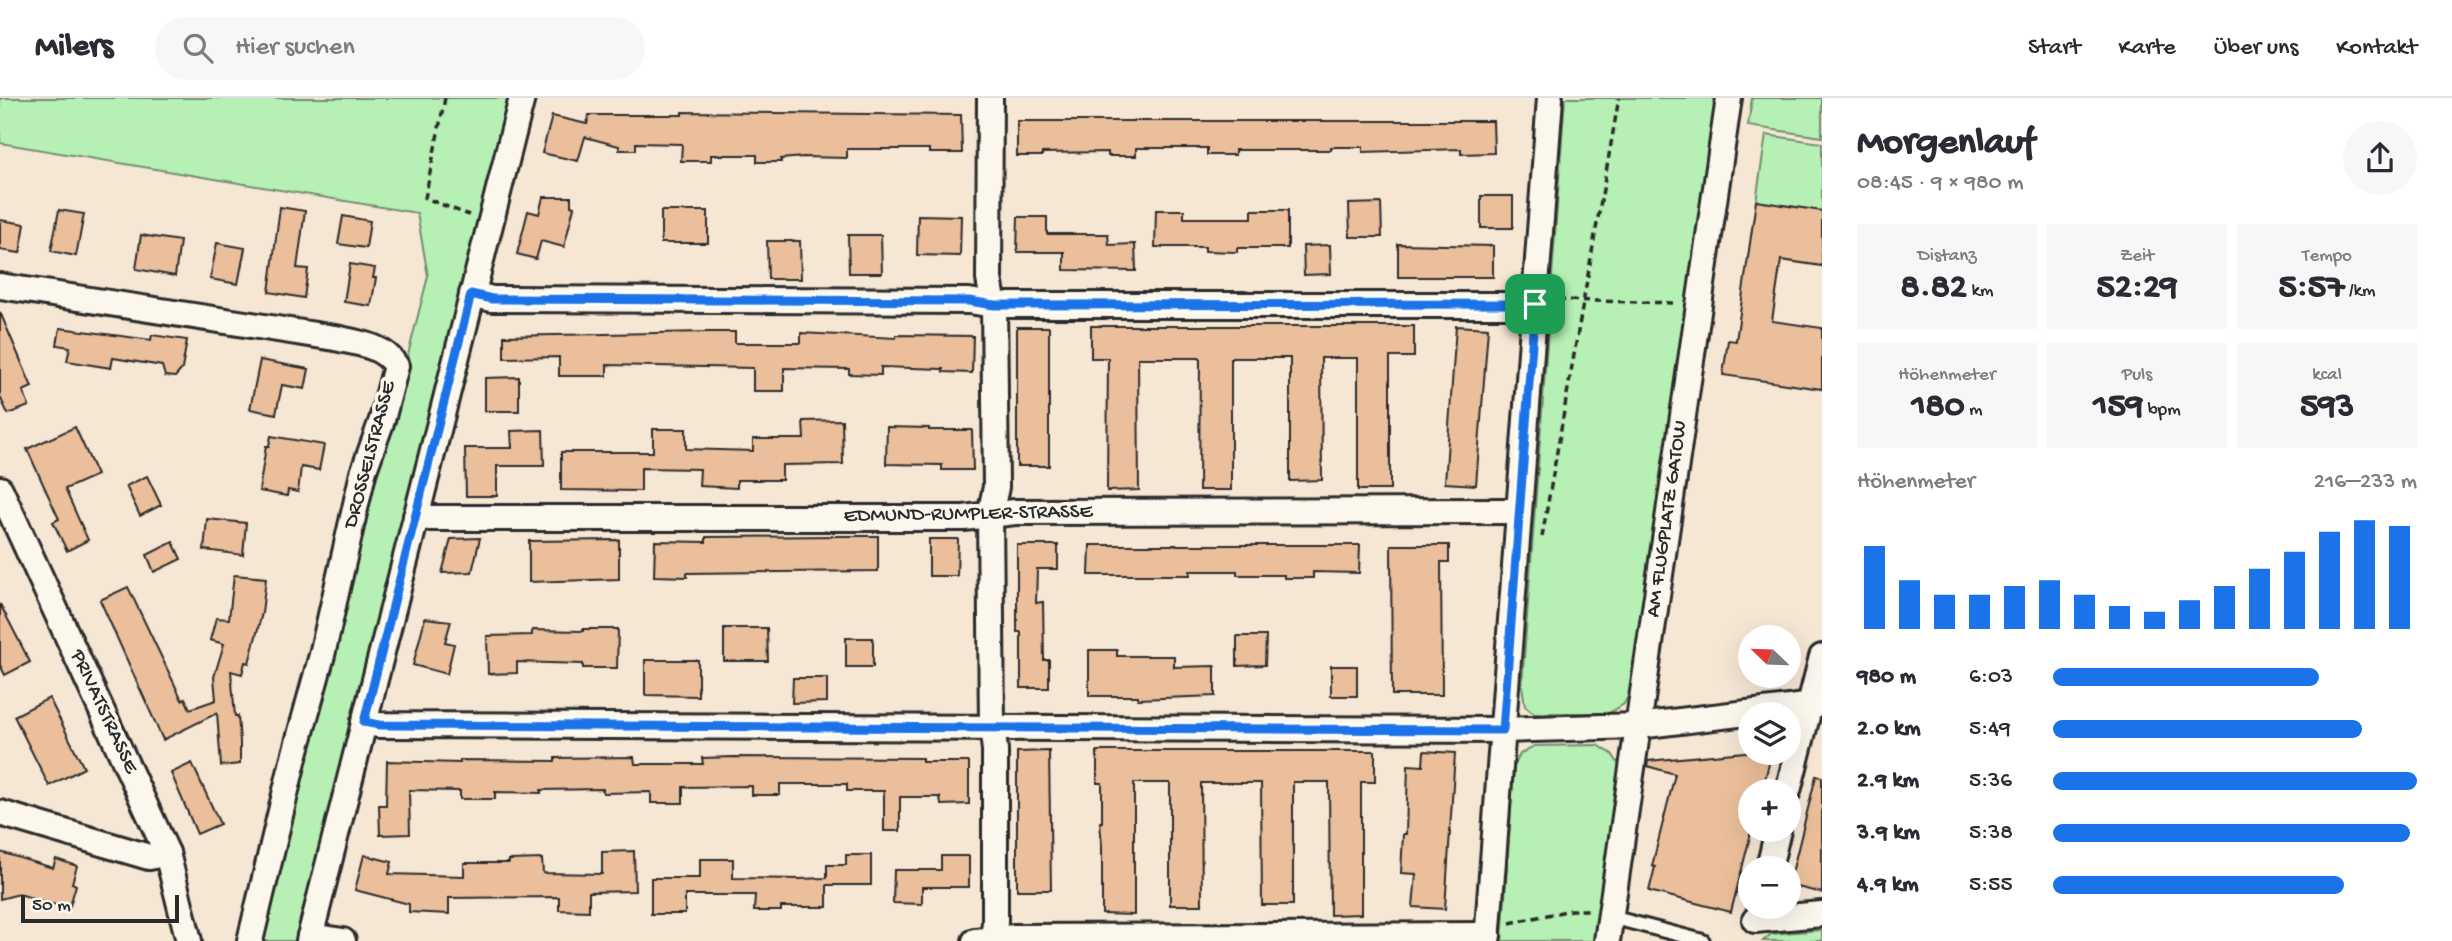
<!DOCTYPE html>
<html lang="de">
<head>
<meta charset="utf-8">
<style>
  :root { --surface:#fff; --page:#f7f7f7; --text:#2b2b33; --muted:#7c7c81; --line:#e1e1e2; --accent:#1a73e8 }
  body { margin:0; font-family:"Gochi Hand",sans-serif; background:var(--page); color:var(--text); height:100vh; display:flex; flex-direction:column; font-size:26px; white-space:nowrap }
  * { box-sizing:border-box; margin:0 }
  p { font-size:23px; color:var(--muted) }
  .icon { flex:none; width:38px; height:38px; fill:none; stroke:currentColor; stroke-width:2; stroke-linecap:round; stroke-linejoin:round }
  .map { position:relative; flex:1; overflow:hidden }
  .drawer { display:flex; flex-direction:column; background:var(--surface); width:630px }
  .drawer>* { flex:none }
  .needle { width:46px; rotate:293deg }
  .controls { position:absolute; left:1738px; top:527px; display:grid; gap:14px }
  .controls a { display:grid; place-items:center; width:63px; height:63px; border-radius:50%; background:var(--surface); box-shadow:0 7px 28px #0002; font-size:35px }
  .scale { position:absolute; left:21px; bottom:18px; width:158px; box-sizing:border-box; padding-left:7px; border:4px solid #2b2b2b; border-top:0; font-size:19px; line-height:24px; white-space:nowrap; color:#2b2b2b; -webkit-text-stroke:5px #fbf7ec; paint-order:stroke }
  .pin { position:absolute; display:grid; place-items:center; width:60px; height:60px; color:#fff; margin:-30px; border-radius:14px; box-shadow:0 4px 10px #0006 }
  .round { display:grid; place-items:center; flex:none; width:74px; height:74px; border-radius:37px; background:var(--page) }
  .head { display:flex; align-items:center; justify-content:space-between; height:119px; padding:0 35px }
  h1 { font-size:38px; font-weight:800; line-height:52px }
  .figures { display:grid; grid-template-columns:repeat(3,1fr); gap:10px; height:119px; padding:7px 35px }
  .figures div { display:grid; align-content:center; border-radius:0px; background:var(--page); text-align:center }
  .figures b { font-size:35px; font-weight:800 }
  .figures small { font-size:19px; font-weight:400 }
  .figures p { font-size:19px }
  .chart { height:196px; padding:14px 35px }
  .chart p { display:flex; justify-content:space-between }
  .chart svg { width:100%; height:126px; margin-top:7px; stroke:var(--accent); stroke-width:6 }
  ul { padding:0 35px; list-style:none; font-size:23px }
  li { display:grid; grid-template-columns:112px 84px 1fr; align-items:center; height:52px }
  li i { height:18px; border-radius:9px; background:var(--accent) }
  header { display:flex; align-items:center; gap:42px; box-sizing:border-box; height:98px; padding:0 35px; background:var(--surface); border-bottom:2px solid var(--line) }
  header strong { font-size:33px }
  nav { display:flex; gap:38px; margin-inline-start:auto; font-size:24px }
  .search { width:490px; height:63px; background:var(--page); display:flex; align-items:center; gap:18px; box-sizing:border-box; padding:0 24px; border-radius:38px; color:var(--muted); font-size:26px }
  main { display:flex; flex:1; min-height:0 }
  .map>svg:first-child { display:block }
  .green { fill:#b6f0b4; stroke:#708e70; stroke-width:2 }
  .building { fill:#ebbf9b; stroke:#2b2b2b; stroke-width:2 }
  .lines { fill:none; stroke-linecap:round; stroke-linejoin:round }
  .service-casing { stroke:#2b2b2b; stroke-width:18 }
  .minor-casing { stroke:#2b2b2b; stroke-width:30 }
  .path { stroke:#2b2b2b; stroke-width:3.5; stroke-dasharray:7 5; stroke-linecap:butt }
  .service { stroke:#fbf7ec; stroke-width:12 }
  .minor { stroke:#fbf7ec; stroke-width:24 }
  .route-casing { stroke:#fff; stroke-width:14 }
  .route { stroke:#1a73e8; stroke-width:9 }
  .labels { text-anchor:middle; dominant-baseline:central; stroke-width:7; stroke-linejoin:round; paint-order:stroke }
  .street-label { font-size:21px; fill:#2b2b2b; stroke:#fbf7ec }
</style>
</head>
<body>
<header>
<strong>Milers</strong>
<div class="search"><svg class="icon" aria-label="search" viewBox="0 0 24 24"><circle cx="10" cy="10" r="6"/><path d="M15 15l6 6"/></svg>Hier suchen</div>
<nav><a>Start</a><a>Karte</a><a>Über uns</a><a>Kontakt</a></nav>
</header>
<main>
<div class="map">
<svg width="1822" height="843" viewBox="0 0 1822 843">
  <rect width="100%" height="100%" fill="#f6e6d4"/>
  <filter id="ink" filterUnits="userSpaceOnUse"><feTurbulence type="fractalNoise" baseFrequency=".0143" numOctaves="2"/><feDisplacementMap in="SourceGraphic" scale="14" xChannelSelector="R" yChannelSelector="G"/><feConvolveMatrix kernelMatrix="1 2 1 2 8 2 1 2 1" color-interpolation-filters="sRGB"/></filter>
  <g filter="url(#ink)">
    <g class="green">
      <polygon points="0,0 511,0 299,843 259,843 428,178 417,115 0,45"/>
      <polygon points="1565,0 1720,0 1634,599 1627,600 1624,606 1609,615 1534,615 1525,608 1522,587"/>
      <polygon points="1752,0 1822,0 1822,39 1748,28"/>
      <polygon points="1766,37 1822,45 1822,113 1756,103"/>
      <polygon points="1598,647 1612,656 1620,668 1598,843 1502,843 1514,669 1520,656 1534,648"/>
      <polygon points="1822,832 1822,843 1763,843 1771,836"/>
    </g>
    <g class="building">
      <polygon points="682,14 961,17 962,55 929,55 929,51 847,51 847,60 803,59 781,61 781,64 757,64 757,57 711,57 711,63 681,63 682,46 636,45 636,52 619,52 619,48 585,39 578,63 542,55 552,18 587,26 589,17 682,17"/>
      <polygon points="1017,23 1493,23 1494,55 1461,56 1461,51 1363,54 1363,49 1331,49 1331,52 1235,52 1235,57 1207,57 1207,50 1136,50 1136,58 1108,58 1108,54 1042,55 1042,58 1017,58"/>
      <rect x="1481" y="98" width="32" height="32"/>
      <polygon points="543,99 571,99 571,108 574,109 564,149 541,143 536,161 517,156 528,113 539,116"/>
      <polygon points="1756,103 1822,113 1822,168 1781,162 1772,223 1822,230 1822,291 1723,277 1728,242 1736,243"/>
      <polygon points="1381,105 1382,139 1350,139 1349,106"/>
      <polygon points="280,109 305,113 297,170 308,171 304,200 269,194"/>
      <polygon points="59,112 84,116 76,158 51,153"/>
      <polygon points="1156,112 1184,112 1184,120 1252,120 1252,112 1288,112 1288,150 1237,150 1237,154 1205,153 1205,149 1155,149"/>
      <rect x="661" y="113" width="47" height="32"/>
      <polygon points="918,117 961,118 960,158 917,157"/>
      <polygon points="343,118 370,123 366,150 338,146"/>
      <polygon points="1018,119 1047,119 1047,136 1108,136 1109,147 1135,146 1136,173 1064,172 1064,154 1017,154"/>
      <polygon points="0,122 25,126 20,155 0,152"/>
      <polygon points="141,137 180,143 175,178 136,171"/>
      <polygon points="848,137 881,137 882,175 849,175"/>
      <polygon points="767,143 800,143 801,181 768,181"/>
      <polygon points="217,145 245,150 238,186 210,181"/>
      <polygon points="1398,146 1493,148 1493,179 1398,179"/>
      <polygon points="1330,147 1331,176 1304,177 1303,148"/>
      <polygon points="350,166 375,170 373,180 376,180 371,208 344,204"/>
      <polygon points="0,214 32,289 23,293 29,308 8,316 0,299"/>
      <polygon points="1091,228 1414,228 1414,259 1390,259 1390,392 1358,392 1358,260 1321,260 1322,382 1290,383 1290,260 1231,260 1231,392 1199,392 1200,260 1138,260 1139,392 1107,393 1108,260 1091,260"/>
      <polygon points="1456,228 1488,230 1476,387 1445,385"/>
      <rect x="1017" y="229" width="32" height="139"/>
      <polygon points="60,230 151,242 152,237 187,242 182,271 175,279 165,278 162,268 113,260 111,270 67,263 70,249 57,247"/>
      <polygon points="707,234 735,234 735,245 801,245 801,235 896,240 896,237 973,238 972,275 943,274 943,271 881,269 881,277 849,276 849,271 784,270 784,293 753,293 753,270 607,267 607,278 559,278 559,259 504,260 504,238"/>
      <polygon points="260,262 309,271 305,291 282,287 276,316 250,311"/>
      <polygon points="519,279 519,313 485,313 485,280"/>
      <polygon points="842,322 843,366 782,367 782,382 737,382 737,390 699,388 700,371 641,370 641,393 561,392 561,354 653,354 653,331 686,331 686,351 753,353 753,341 804,341 803,323"/>
      <polygon points="75,329 97,377 65,391 88,442 67,453 53,424 59,421 27,351"/>
      <polygon points="887,329 929,330 929,332 972,332 973,372 942,372 942,367 886,366"/>
      <polygon points="543,332 544,368 497,368 497,398 466,398 465,350 512,350 511,333"/>
      <polygon points="271,338 324,347 319,372 301,369 298,394 288,392 287,398 259,393 266,348 269,348"/>
      <polygon points="147,378 161,407 140,418 126,388"/>
      <polygon points="207,421 246,425 243,457 204,452"/>
      <polygon points="841,438 878,438 878,473 687,475 687,479 654,478 655,443 706,444 706,439"/>
      <polygon points="480,440 472,474 442,475 451,441"/>
      <polygon points="929,441 958,441 957,478 929,478"/>
      <polygon points="619,442 619,481 529,484 529,443"/>
      <polygon points="173,444 181,461 154,474 147,457"/>
      <polygon points="1017,447 1058,447 1058,471 1037,471 1036,505 1043,504 1044,562 1049,562 1049,590 1021,590 1021,534 1017,534"/>
      <polygon points="1090,447 1360,447 1359,475 1313,474 1313,480 1284,480 1284,477 1237,477 1237,473 1190,473 1190,477 1089,477"/>
      <polygon points="1391,447 1449,447 1449,464 1441,464 1442,597 1392,597"/>
      <polygon points="234,477 266,480 262,515 249,565 245,564 242,576 231,573 235,618 238,618 240,644 240,666 221,668 217,615 163,642 100,502 128,489 182,602 185,600 190,611 216,602 214,579 224,546 210,542 216,520 229,521"/>
      <polygon points="0,506 30,564 5,577 0,567"/>
      <polygon points="425,520 451,523 445,544 454,546 447,576 413,567"/>
      <polygon points="724,530 767,530 768,563 724,563"/>
      <polygon points="583,531 618,531 617,570 583,570 583,566 517,564 517,575 488,576 487,538 532,537 532,532 583,533"/>
      <polygon points="1237,538 1266,538 1265,567 1237,568"/>
      <rect x="846" y="540" width="27" height="29"/>
      <polygon points="1089,552 1117,552 1117,558 1174,558 1174,569 1215,568 1215,598 1138,601 1138,598 1089,598"/>
      <polygon points="645,562 698,562 698,598 645,597"/>
      <rect x="1331" y="568" width="26" height="30"/>
      <polygon points="793,580 827,580 827,604 792,605"/>
      <polygon points="49,600 84,670 49,688 14,618"/>
      <polygon points="1049,653 1051,792 1017,792 1017,654"/>
      <polygon points="1097,653 1375,653 1375,684 1361,684 1361,816 1330,817 1329,684 1293,684 1293,807 1262,807 1261,685 1201,685 1202,807 1170,807 1170,685 1134,685 1134,817 1102,816 1102,748 1100,724 1102,724 1102,685 1097,685"/>
      <polygon points="1424,653 1455,655 1445,811 1413,809 1416,776 1401,775 1403,736 1406,736 1408,667 1423,668"/>
      <polygon points="1745,654 1772,654 1762,693 1750,693 1750,739 1731,814 1649,793 1655,769 1652,768 1675,676 1647,668 1648,663"/>
      <polygon points="634,659 635,666 703,666 702,660 733,659 922,660 922,664 969,664 969,706 941,707 940,699 900,699 900,733 884,733 884,693 847,693 847,686 780,686 780,697 752,697 752,688 683,689 683,705 651,705 651,694 603,695 603,691 541,692 541,695 495,694 495,701 460,701 460,693 409,692 410,736 380,737 379,707 386,707 387,663 460,665 460,662 555,663 555,660"/>
      <polygon points="192,665 220,726 197,736 171,675"/>
      <polygon points="1816,678 1822,679 1822,795 1789,787"/>
      <polygon points="634,753 635,793 589,794 589,813 559,812 559,799 449,800 449,816 409,814 409,806 355,792 364,757 392,764 389,776 464,778 464,765 509,765 509,762 542,761 543,775 602,776 602,754"/>
      <polygon points="0,754 53,770 56,761 77,768 72,785 76,787 69,811 19,796 0,801"/>
      <polygon points="846,757 871,757 871,787 827,787 827,809 781,809 781,813 754,813 755,797 685,797 685,816 651,816 651,780 700,780 700,761 733,761 733,780 799,781 827,780 827,767 846,767"/>
      <polygon points="941,758 969,758 969,789 922,789 922,806 893,805 894,772 941,772"/>
    </g>
    <g class="lines">
      <g class="service-casing">
        <polyline id="service" points="1611,819 1703,843"/>
      </g>
      <g class="minor-casing">
        <g id="minor">
          <polyline points="990,0 989,181 994,207 996,389 990,417 992,628 995,652 995,824 993,843"/>
          <path d="M0,188L335,240C358,245 383,247 396,268L382,322L363,375L322,557L293,663L250,843"/>
          <polyline points="472,196 492,201 969,203 994,207 1535,207"/>
          <polyline points="0,391 167,755 189,843"/>
          <polyline points="416,418 430,420 964,420 1015,414 1519,413"/>
          <polyline points="364,624 378,627 1503,632 1638,628 1822,606"/>
          <polyline points="1788,693 1822,559"/>
          <polyline points="0,715 149,759 167,755"/>
          <polyline points="1769,770 1778,732"/>
          <polyline points="1755,822 1822,816"/>
          <polyline points="310,838 343,843"/>
          <polyline points="309,843 522,0"/>
          <polyline points="975,843 1015,839 1488,837"/>
          <polyline points="1487,843 1550,0"/>
          <polyline points="1607,843 1729,0"/>
        </g>
      </g>
      <g class="path">
        <polyline points="445,0 425,100 469,117"/>
        <polyline points="1558,202 1676,205"/>
        <polyline points="1542,439 1619,0"/>
        <polyline points="1510,825 1571,812 1589,812"/>
      </g>
      <use href="#service" class="service"/>
      <use href="#minor" class="minor"/>
    </g>
  </g>
  <g class="lines" filter="url(#ink)">
    <g class="route-casing">
      <polygon id="route" points="471,196 492,201 969,203 994,207 1535,206 1503,632 379,627 364,624"/>
    </g>
    <use href="#route" class="route"/>
  </g>
  <g class="labels">
    <g class="street-label">
      <text transform="translate(371 357) rotate(-75)">DROSSELSTRASSE</text>
      <text transform="translate(968 417) rotate(-1)">EDMUND-RUMPLER-STRASSE</text>
      <text transform="translate(1668 421) rotate(-82)">AM FLUGPLATZ GATOW</text>
      <text transform="translate(103 614) rotate(65)">PRIVATSTRASSE</text>
    </g>
  </g>
</svg>
<div class="controls">
<a><svg class="needle" viewBox="-14 -14 28 28"><path d="M0-13l5 13h-10z" fill="#e53935"/><path d="M0 13l5-13h-10z" fill="#7c7c81"/></svg></a>
<a><svg class="icon" aria-label="layers" viewBox="0 0 24 24"><path d="M12 4l9 5-9 5-9-5zM3 14l9 5 9-5"/></svg></a>
<a>+</a>
<a>−</a>
</div>
<div class="scale">50 m</div>
<div class="pin" style="left:1535px;top:206px;background:#1e9e55"><svg class="icon" aria-label="arrive" viewBox="0 0 24 24"><path d="M6 21V4h12l-3 4 3 4H6"/></svg></div>
</div>
<section class="drawer">
<div class="head"><div><h1>Morgenlauf</h1><p>08:45 · 9 × 980 m</p></div><a class="round"><svg class="icon" aria-label="share" viewBox="0 0 24 24"><path d="M12 15V3M7 8l5-5 5 5M5 13v7h14v-7"/></svg></a></div>
<div class="figures">
<div><p>Distanz</p><b>8.82<small> km</small></b></div>
<div><p>Zeit</p><b>52:29</b></div>
<div><p>Tempo</p><b>5:57<small> /km</small></b></div>
</div>
<div class="figures">
<div><p>Höhenmeter</p><b>180<small> m</small></b></div>
<div><p>Puls</p><b>159<small> bpm</small></b></div>
<div><p>kcal</p><b>593</b></div>
</div>
<div class="chart"><p><span>Höhenmeter</span>216–233 m</p>
<svg viewBox="0 0 160 44" preserveAspectRatio="none"><path d="M5 44V15M15 44V27M25 44V32M35 44V32M45 44V29M55 44V27M65 44V32M75 44V36M85 44V38M95 44V34M105 44V29M115 44V23M125 44V17M135 44V10M145 44V6M155 44V8"/></svg>
</div>
<ul>
<li><b>980 m</b>6:03<i style="width:73%"></i></li>
<li><b>2.0 km</b>5:49<i style="width:85%"></i></li>
<li><b>2.9 km</b>5:36<i style="width:100%"></i></li>
<li><b>3.9 km</b>5:38<i style="width:98%"></i></li>
<li><b>4.9 km</b>5:55<i style="width:80%"></i></li>
</ul>
</section>
</main>
</body>
</html>
